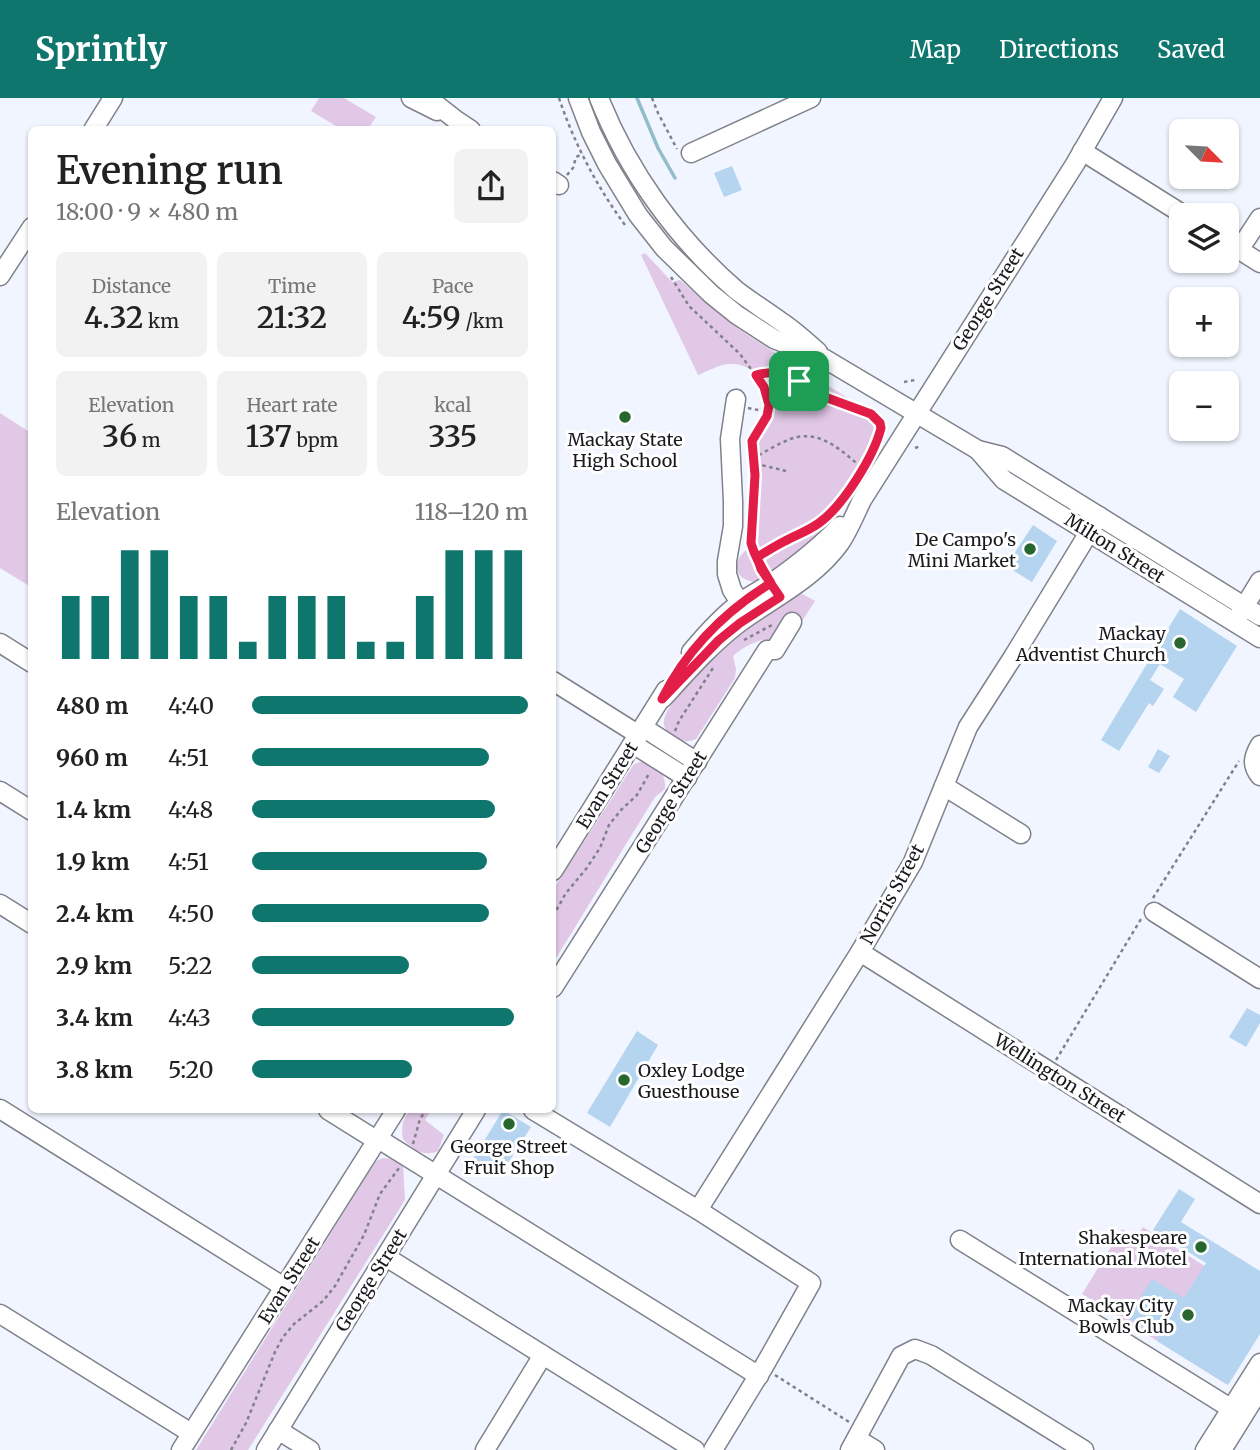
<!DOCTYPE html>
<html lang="en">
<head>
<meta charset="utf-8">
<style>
  :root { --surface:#fff; --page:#f2f2f2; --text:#222; --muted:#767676; --accent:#0f766e }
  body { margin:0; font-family:Merriweather,serif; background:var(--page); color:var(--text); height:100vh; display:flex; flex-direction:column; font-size:26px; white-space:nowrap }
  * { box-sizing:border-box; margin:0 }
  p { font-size:23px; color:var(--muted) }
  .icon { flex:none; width:38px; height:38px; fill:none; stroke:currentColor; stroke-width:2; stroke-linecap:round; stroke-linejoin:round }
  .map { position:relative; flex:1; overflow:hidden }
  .sheet { position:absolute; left:28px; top:28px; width:528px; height:987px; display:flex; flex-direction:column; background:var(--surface); border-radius:10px; box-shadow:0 2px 5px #0004 }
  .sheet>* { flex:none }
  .needle { width:46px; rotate:114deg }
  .tools { position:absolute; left:1169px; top:21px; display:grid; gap:14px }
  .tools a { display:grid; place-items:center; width:70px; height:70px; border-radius:10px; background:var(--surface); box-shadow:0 2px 5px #0004; font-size:35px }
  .pin { position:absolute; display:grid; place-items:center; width:60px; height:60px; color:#fff; margin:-30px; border-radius:14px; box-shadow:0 4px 10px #0006 }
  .round { display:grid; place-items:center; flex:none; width:74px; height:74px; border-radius:10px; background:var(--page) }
  .summary { display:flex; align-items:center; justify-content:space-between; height:119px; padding:0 28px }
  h1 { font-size:38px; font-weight:600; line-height:52px }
  .metrics { display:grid; grid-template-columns:repeat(3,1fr); gap:10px; height:119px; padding:7px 28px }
  .metrics div { display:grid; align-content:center; border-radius:10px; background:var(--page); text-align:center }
  .metrics b { font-size:30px; font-weight:600 }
  .metrics small { font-size:19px; font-weight:400 }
  .metrics p { font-size:19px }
  .chart { height:196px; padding:14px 28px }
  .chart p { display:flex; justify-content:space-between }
  .chart svg { width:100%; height:126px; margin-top:7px; stroke:var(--accent); stroke-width:6 }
  ul { padding:0 28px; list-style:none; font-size:23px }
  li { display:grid; grid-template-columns:112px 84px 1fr; align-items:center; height:52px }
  li i { height:18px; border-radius:9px; background:var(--accent) }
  header { display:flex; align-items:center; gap:42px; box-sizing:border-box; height:98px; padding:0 35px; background:var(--accent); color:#fff }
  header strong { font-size:33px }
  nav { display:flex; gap:38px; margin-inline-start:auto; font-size:24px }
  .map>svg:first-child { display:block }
  .green { fill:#e1c8e7 }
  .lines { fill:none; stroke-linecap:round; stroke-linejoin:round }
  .stream { stroke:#91bdcb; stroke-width:3.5 }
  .building { fill:#b4d4ef }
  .minor-casing { stroke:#7f828b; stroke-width:21 }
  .path { stroke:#7f8289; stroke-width:2.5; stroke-dasharray:3.5 3.5; stroke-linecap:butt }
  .minor { stroke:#fff; stroke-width:18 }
  .route-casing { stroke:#fff; stroke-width:14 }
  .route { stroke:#e11d48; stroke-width:9 }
  .poi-dot { fill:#27672f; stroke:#fff; stroke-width:2.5 }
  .labels { text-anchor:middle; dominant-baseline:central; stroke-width:6; stroke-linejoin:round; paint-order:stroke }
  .street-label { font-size:18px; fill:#181a1d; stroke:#fff }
  .poi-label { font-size:18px; fill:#181a1d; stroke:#fff; text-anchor:end }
</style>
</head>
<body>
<header>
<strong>Sprintly</strong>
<nav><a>Map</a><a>Directions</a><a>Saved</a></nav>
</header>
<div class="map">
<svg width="1260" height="1352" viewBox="0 0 1260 1352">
  <rect width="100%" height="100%" fill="#f1f5ff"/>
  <g class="green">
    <polygon points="319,0 344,0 376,19 368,31 341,31 311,13"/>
    <path d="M645,155L672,184L680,182L728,223L749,238L867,312L876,327V337L870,352L831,424L816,441L764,481L754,484C745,482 736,478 737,467C738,455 751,451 755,441C756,437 755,429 756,425C757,407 758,389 757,371C757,362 753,353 755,344C758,334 768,327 770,316C776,291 755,264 729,266C718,267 708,273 698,277L641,157Z"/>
    <polygon points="0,315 31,335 31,489 0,470"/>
    <path d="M799,494L815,503L799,528L771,546L762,542C751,545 742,550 733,558L736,571L735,580L696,641C689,644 682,644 675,641C669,638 663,630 664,623C666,602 726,542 745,529C757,521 770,515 782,507C788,503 793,498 799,494Z"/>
    <path d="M640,664C657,666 666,674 665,691L655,699L553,865V792L634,666Z"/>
    <path d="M411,1012H431L425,1022L444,1037L438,1053C424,1059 413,1052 403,1041C401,1029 402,1020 411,1012Z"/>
    <polygon points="383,1060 395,1061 403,1067 405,1102 248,1352 196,1352 374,1066 378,1062"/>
    <polygon points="1143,1129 1260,1203 1226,1286 1082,1196 1122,1131 1136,1140"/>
  </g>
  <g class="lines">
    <polyline class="stream" points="637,0 658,50 675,80"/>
  </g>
  <g class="building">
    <polygon points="732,68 742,92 724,99 714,75"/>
    <polygon points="1033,427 1057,443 1032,484 1006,468"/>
    <polygon points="1180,511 1237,548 1196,614 1173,599 1184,581 1160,566 1150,582 1164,591 1153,608 1149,605 1119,653 1101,642"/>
    <polygon points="1158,651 1170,658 1159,675 1148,669"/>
    <polygon points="1247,910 1260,917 1260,925 1246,949 1229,939"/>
    <polygon points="637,933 658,947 610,1029 587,1015"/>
    <polygon points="503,1012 531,1029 499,1079 473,1061"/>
    <polygon points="1179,1091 1195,1101 1181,1124 1260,1173 1260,1236 1228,1287 1157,1243 1159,1240 1125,1218 1133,1205 1136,1206 1152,1181 1184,1200 1206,1165 1153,1132"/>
  </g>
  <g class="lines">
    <g class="minor-casing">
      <g id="minor">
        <polyline points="411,0 437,13"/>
        <polyline points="428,0 456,22 471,32"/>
        <polyline points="578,0 591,34 607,66 638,117 664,150 711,196 737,217 774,241 825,261 978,352 1002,358 1260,518"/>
        <path d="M599,0C628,73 676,140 736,192C750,203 765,212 780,223C794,232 806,243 818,254"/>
        <polyline points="93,32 113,0"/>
        <polyline points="1082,53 1184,117"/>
        <polyline points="691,55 811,0"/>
        <polyline points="553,83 559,87"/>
        <polyline points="1227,144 1260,165"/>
        <polyline points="1239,152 1260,120"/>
        <polyline points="0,178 32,129"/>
        <polyline points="736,301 730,341 733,403 733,428 727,463 727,476 732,492 745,512"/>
        <polyline points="978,352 1004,382 1260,540"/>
        <polyline points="1238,519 1260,483"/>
        <polyline points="0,545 32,565"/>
        <path d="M691,554C706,536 722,518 741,504C751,497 762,491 773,484C797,467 820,449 840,428"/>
        <polyline points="553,583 639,637"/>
        <path d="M662,601C686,575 710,547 739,525C773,500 814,481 840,445C849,432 855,416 862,402L1075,66L1113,0"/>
        <polyline points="644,630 697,664"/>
        <polyline points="633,646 687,680"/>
        <path d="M1260,647C1253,659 1251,667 1260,678"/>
        <polyline points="944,688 1021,736"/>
        <polyline points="0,693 32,713"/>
        <polyline points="553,773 666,592"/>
        <polyline points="0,806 32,826"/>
        <polyline points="1154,814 1260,881"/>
        <polyline points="860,854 1260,1106"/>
        <polyline points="553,890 767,552 775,552 792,524"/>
        <polyline points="0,1011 284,1189"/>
        <polyline points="328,1012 376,1042"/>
        <polyline points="533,1012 698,1112 811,1185 763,1270 713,1352"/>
        <polyline points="377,1040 759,1278"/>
        <polyline points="698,1112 860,854 913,764 968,629 1013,559 1099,418"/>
        <polyline points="960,1142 1243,1318"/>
        <polyline points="386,1159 695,1352"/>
        <polyline points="0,1216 191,1335"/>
        <polyline points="278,1332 310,1352"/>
        <polyline points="857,1341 875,1352"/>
        <polyline points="181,1352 396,1012"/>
        <polyline points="266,1352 476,1012"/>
        <polyline points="485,1352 543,1257"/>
        <polyline points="850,1352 901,1258 915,1251 931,1257 1084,1352"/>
        <polyline points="1205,1352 1260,1265"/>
        <polyline points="1222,1352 1260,1291"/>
      </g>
    </g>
    <g class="path">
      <path d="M559,0C574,45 597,89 625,127"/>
      <polyline points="652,0 658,15 677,51"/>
      <polyline points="567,77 573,70 576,59 583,56"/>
      <polyline points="671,179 689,208 740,256 764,289 768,302 768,314 753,343 753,365"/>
      <path d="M756,277C793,266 792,287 819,297C831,302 872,313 878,322C891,340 834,414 818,426C808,433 796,437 785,443C775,448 766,454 757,459L763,473"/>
      <polyline points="904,284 915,282"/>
      <polyline points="748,310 768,314"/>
      <polyline points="915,350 921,348"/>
      <path d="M753,361C764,354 776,347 788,342C818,329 841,352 862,370"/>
      <polyline points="757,459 751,445 754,401 753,365 786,373"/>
      <polyline points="744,542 772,527"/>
      <polyline points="675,633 679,623 713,570"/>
      <polyline points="1153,800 1239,663"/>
      <polyline points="553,818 566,795 586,771 600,750 609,727 621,712 637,697 650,674"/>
      <polyline points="1056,962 1141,821"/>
      <polyline points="413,1046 420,1021 426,1012"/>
      <polyline points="775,1277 849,1324"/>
      <polyline points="231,1352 246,1325 275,1254 283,1239 294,1226 323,1203 335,1188 364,1137 380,1096 399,1070"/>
    </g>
    <use href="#minor" class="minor"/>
  </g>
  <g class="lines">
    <g class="route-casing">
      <path id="route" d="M799,283C785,274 772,273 756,277L764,289L769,307L767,318L752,343L755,377L751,445C755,460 763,472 771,485C724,514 687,551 662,601L719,542L740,525L780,499L761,471L757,459C766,454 775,448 785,443C796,437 808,433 819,425C843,408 874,358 881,330L880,325L871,316L814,295L799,283"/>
    </g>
    <use href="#route" class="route"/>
  </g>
  <g class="poi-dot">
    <circle cx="625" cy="319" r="7"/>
    <circle cx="1030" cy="451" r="7"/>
    <circle cx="1180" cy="545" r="7"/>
    <circle cx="624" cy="982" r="7"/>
    <circle cx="509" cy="1026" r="7"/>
    <circle cx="1201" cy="1149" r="7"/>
    <circle cx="1188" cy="1217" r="7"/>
  </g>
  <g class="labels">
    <g class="street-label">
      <text transform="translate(988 201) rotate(-58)">George Street</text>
      <text transform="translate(1115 450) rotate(32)">Milton Street</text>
      <text transform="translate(607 687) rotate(-58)">Evan Street</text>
      <text transform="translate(671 704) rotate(-58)">George Street</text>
      <text transform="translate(892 796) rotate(-61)">Norris Street</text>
      <text transform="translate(1060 980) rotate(32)">Wellington Street</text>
      <text transform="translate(289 1182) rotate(-58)">Evan Street</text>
      <text transform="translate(371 1182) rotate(-58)">George Street</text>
    </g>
    <g class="poi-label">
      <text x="625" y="341" text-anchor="middle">Mackay State<tspan x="625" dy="21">High School</tspan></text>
      <text x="1016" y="441">De Campo's<tspan x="1016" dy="21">Mini Market</tspan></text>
      <text x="1166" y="535">Mackay<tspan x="1166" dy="21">Adventist Church</tspan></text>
      <text x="638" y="972" text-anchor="start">Oxley Lodge<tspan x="638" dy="21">Guesthouse</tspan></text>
      <text x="509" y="1048" text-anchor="middle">George Street<tspan x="509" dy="21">Fruit Shop</tspan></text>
      <text x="1187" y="1139">Shakespeare<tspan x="1187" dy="21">International Motel</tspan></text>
      <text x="1174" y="1207">Mackay City<tspan x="1174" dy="21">Bowls Club</tspan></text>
    </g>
  </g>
</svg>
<div class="tools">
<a><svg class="needle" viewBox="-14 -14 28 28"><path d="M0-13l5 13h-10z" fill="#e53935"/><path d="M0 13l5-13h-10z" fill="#767676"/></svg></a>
<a><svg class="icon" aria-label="layers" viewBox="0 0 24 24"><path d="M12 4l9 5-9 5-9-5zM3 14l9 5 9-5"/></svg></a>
<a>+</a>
<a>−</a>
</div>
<div class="pin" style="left:799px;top:283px;background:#1e9e55"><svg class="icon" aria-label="arrive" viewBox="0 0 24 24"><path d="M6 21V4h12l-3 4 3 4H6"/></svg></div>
<section class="sheet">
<div class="summary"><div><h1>Evening run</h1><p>18:00 · 9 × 480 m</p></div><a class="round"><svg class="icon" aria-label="share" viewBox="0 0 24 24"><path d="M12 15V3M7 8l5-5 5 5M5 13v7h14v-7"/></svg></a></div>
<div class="metrics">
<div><p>Distance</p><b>4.32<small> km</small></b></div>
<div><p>Time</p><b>21:32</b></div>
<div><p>Pace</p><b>4:59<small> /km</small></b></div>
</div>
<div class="metrics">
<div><p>Elevation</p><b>36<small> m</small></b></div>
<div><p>Heart rate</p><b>137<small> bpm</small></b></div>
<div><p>kcal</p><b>335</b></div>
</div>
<div class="chart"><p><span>Elevation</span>118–120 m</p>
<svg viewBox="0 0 160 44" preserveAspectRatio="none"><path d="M5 44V22M15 44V22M25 44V6M35 44V6M45 44V22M55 44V22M65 44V38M75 44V22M85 44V22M95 44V22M105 44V38M115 44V38M125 44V22M135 44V6M145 44V6M155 44V6"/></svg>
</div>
<ul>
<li><b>480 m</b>4:40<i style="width:100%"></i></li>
<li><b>960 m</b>4:51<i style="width:86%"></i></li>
<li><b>1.4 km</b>4:48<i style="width:88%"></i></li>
<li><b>1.9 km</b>4:51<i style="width:85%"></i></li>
<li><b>2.4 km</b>4:50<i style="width:86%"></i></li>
<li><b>2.9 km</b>5:22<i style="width:57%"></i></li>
<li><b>3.4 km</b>4:43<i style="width:95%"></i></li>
<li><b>3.8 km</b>5:20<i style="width:58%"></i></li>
</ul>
</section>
</div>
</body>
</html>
